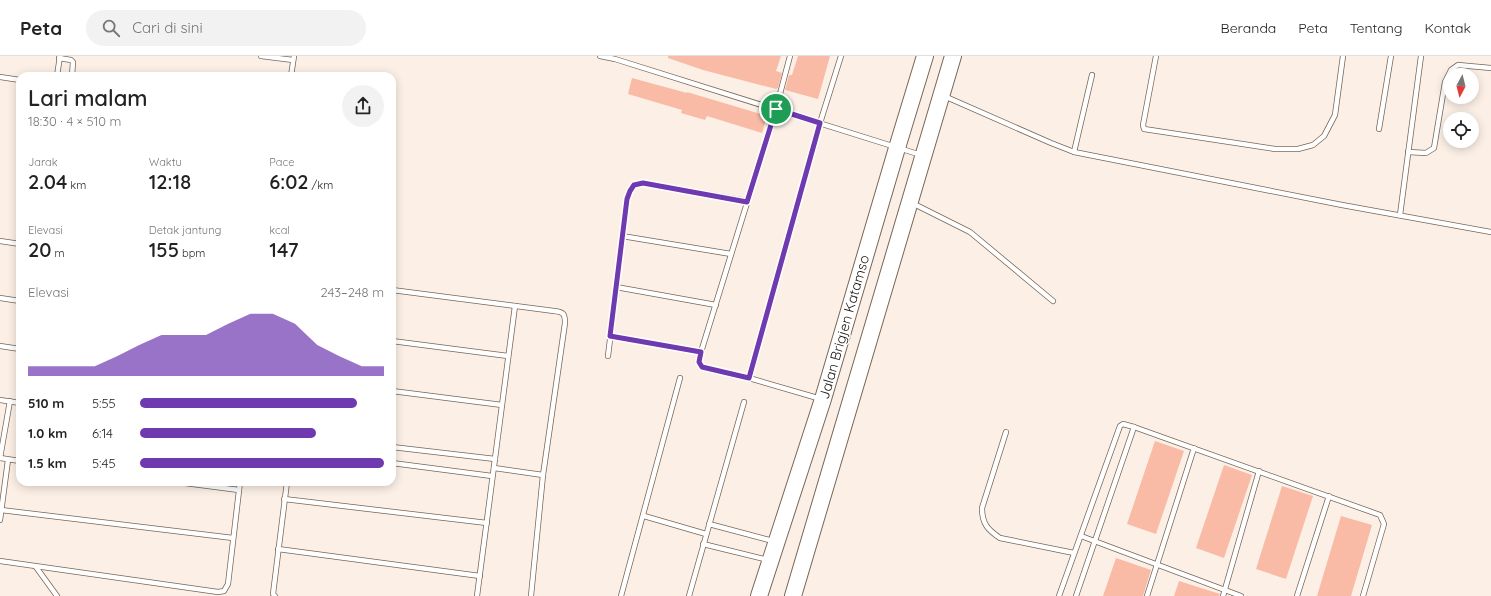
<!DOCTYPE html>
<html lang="id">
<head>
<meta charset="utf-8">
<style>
  :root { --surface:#fff; --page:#f2f2f2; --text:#222; --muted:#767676; --line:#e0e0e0; --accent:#6f39b0 }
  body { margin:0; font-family:Quicksand,sans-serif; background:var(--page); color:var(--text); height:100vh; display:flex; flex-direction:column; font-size:15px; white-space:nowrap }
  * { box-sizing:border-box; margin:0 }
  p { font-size:13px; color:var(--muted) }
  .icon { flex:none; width:22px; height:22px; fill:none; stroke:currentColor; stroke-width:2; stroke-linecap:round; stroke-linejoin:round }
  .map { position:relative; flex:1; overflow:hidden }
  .details { position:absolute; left:16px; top:16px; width:380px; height:414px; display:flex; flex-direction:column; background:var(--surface); border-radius:12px; box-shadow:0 2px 10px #0003 }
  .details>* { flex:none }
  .needle { width:26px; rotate:187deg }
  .buttons { position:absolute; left:1443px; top:12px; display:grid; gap:8px }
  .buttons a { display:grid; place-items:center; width:36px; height:36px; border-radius:50%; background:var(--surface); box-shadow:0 2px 10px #0003; font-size:20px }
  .pin { position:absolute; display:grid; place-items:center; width:34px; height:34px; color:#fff; margin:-17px; border:2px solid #fff; border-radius:50%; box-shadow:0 1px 4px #0007 }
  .round { display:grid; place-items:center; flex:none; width:42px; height:42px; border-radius:21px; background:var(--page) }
  .summary { display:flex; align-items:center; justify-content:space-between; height:68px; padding:0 12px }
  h1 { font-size:22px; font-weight:600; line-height:30px }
  .figures { display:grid; grid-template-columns:repeat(3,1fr); gap:6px; height:68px; padding:4px 12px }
  .figures div { display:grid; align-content:center }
  .figures b { font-size:20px; font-weight:600 }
  .figures small { font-size:11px; font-weight:400 }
  .figures p { font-size:11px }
  .chart { height:112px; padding:8px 12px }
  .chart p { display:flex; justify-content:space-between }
  .chart svg { width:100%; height:72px; margin-top:4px; fill:var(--accent); opacity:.7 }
  ul { padding:0 12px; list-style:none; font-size:13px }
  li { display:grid; grid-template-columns:64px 48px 1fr; align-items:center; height:30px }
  li i { height:10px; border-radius:5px; background:var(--accent) }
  header { display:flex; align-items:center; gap:24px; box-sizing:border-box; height:56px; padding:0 20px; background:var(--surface); border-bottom:1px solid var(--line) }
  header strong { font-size:19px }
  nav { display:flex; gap:22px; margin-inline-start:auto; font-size:14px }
  .search { width:280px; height:36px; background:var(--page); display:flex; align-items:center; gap:10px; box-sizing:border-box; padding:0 14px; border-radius:22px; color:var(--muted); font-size:15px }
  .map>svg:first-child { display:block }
  .building { fill:#f9baa6 }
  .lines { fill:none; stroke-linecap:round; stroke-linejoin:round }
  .service-casing { stroke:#786657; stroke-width:6 }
  .trunk-casing { stroke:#786657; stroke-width:18 }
  .service { stroke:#fff; stroke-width:4.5 }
  .trunk { stroke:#fff; stroke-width:16 }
  .route-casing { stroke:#fff; stroke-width:8 }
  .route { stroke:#6f39b0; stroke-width:5 }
  .labels { text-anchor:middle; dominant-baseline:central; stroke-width:3; stroke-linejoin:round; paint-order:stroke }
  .street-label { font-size:14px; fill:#1b140e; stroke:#fff }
</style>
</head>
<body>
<header>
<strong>Peta</strong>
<div class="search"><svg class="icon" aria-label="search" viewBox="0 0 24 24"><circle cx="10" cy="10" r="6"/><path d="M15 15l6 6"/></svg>Cari di sini</div>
<nav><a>Beranda</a><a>Peta</a><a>Tentang</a><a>Kontak</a></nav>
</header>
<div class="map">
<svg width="1491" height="540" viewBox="0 0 1491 540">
  <rect width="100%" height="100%" fill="#fcf0e6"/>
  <g class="building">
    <polygon points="668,0 781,0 776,15 782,17 778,32 776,33 703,14 668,2"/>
    <polygon points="798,0 830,0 818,43 785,34 789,19 792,19"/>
    <polygon points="632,22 687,37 687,36 767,60 762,77 707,60 705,64 681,57 682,54 628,38"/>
    <polygon points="1155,385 1184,395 1156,478 1127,468"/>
    <polygon points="1224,409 1252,419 1224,502 1196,492"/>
    <polygon points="1282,430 1313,440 1286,523 1256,513"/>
    <polygon points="1341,460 1372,469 1351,540 1317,540"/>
    <polygon points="1116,502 1151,514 1143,540 1103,540"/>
    <polygon points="1179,525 1220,538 1219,540 1174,540"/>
  </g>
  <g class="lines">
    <g class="service-casing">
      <g id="service">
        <polyline points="261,0 293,4"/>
        <polyline points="600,0 615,3 921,99"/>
        <polyline points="790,0 776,53 701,296 699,306 702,311 749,322 821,343"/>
        <polyline points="1156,0 1143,69 1144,73 1275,93 1298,93 1313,89 1324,80 1335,59 1343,0"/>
        <polyline points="59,2 71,4 73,6 72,20"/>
        <polyline points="57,20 60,0"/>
        <polyline points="291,20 294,0"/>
        <polyline points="0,21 20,24"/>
        <polyline points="944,40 1051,87 1074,96 1342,149 1491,176"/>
        <polyline points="1379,73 1391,0"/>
        <polyline points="1074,96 1092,19"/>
        <polyline points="1408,96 1426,97 1434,92 1445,26 1451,14 1458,9 1491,12"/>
        <polyline points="912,147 970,176 1053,245"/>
        <polyline points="1400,159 1421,0"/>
        <polyline points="622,180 731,198"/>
        <polyline points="0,185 20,188"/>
        <polyline points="616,231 716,249"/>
        <path d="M392,234L554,255C563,256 565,257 565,267L543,419L531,540"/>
        <polyline points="0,242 20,245"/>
        <polyline points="610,280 701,296"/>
        <polyline points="392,285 508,300"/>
        <polyline points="0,290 20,293"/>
        <polyline points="608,300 627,143 630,135 634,129 643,127 747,145"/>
        <polyline points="749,322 820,67 841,0"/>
        <polyline points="392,335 502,349"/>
        <polyline points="0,344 20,347"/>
        <path d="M1006,376L982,452C982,468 988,474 1000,482L1074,497"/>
        <polyline points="392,391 495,403"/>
        <polyline points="0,402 10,345"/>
        <polyline points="0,402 20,405"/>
        <polyline points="392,407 492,420"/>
        <polyline points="494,412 543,419"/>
        <polyline points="177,426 239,434"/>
        <polyline points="284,443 487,467"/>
        <polyline points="1,454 233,482"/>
        <polyline points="644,460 706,478"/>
        <polyline points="0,464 8,404"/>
        <polyline points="709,468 773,485"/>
        <polyline points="1081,480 1241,540"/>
        <polyline points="703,488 768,504"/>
        <polyline points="278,493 480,520"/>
        <polyline points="0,505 218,536 224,535 228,528 240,426"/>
        <polyline points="36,511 57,540"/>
        <polyline points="275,540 273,538 287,426"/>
        <polyline points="477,540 515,250"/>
        <polyline points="621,540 680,322"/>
        <polyline points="689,540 744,346"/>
        <polyline points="1059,540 1120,370 1123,368 1134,371 1380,459 1384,468 1363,540"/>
        <polyline points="1076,540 1134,371"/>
        <polyline points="1147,540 1194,392"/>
        <polyline points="1223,540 1259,415"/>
        <polyline points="1297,540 1329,440"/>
      </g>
    </g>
    <g class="trunk-casing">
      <g id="trunk">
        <polyline points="759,540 823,343 897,92 925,0"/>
        <polyline points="793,540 953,0"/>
      </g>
    </g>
    <use href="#service" class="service"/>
    <use href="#trunk" class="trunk"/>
  </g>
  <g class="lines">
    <g class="route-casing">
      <polygon id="route" points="776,53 820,67 749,322 702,311 699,306 701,296 610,280 627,143 630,135 634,129 643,127 747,146"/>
    </g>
    <use href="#route" class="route"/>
  </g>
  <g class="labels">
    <g class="street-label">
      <text transform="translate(844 271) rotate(-74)">Jalan Brigjen Katamso</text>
    </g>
  </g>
</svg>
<div class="buttons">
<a><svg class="needle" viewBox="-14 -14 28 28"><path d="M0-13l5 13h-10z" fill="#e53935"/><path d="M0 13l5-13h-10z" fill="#767676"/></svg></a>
<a><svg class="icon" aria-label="locate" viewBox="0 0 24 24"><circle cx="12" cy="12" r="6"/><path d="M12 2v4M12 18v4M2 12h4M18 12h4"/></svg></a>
</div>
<div class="pin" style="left:776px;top:53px;background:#1e9e55"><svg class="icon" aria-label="arrive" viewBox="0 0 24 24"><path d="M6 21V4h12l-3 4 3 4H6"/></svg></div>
<section class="details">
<div class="summary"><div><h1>Lari malam</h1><p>18:30 · 4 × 510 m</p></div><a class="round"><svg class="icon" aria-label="share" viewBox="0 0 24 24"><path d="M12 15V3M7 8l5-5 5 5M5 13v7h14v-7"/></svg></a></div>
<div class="figures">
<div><p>Jarak</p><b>2.04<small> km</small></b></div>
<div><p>Waktu</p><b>12:18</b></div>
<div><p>Pace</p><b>6:02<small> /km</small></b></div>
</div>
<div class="figures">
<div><p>Elevasi</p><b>20<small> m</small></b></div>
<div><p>Detak jantung</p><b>155<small> bpm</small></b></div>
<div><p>kcal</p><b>147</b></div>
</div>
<div class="chart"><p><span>Elevasi</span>243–248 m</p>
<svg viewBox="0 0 160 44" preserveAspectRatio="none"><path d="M0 44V38L10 38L20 38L30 38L40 32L50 25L60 19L70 19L80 19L90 12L100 6L110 6L120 12L130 25L140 32L150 38L160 38V44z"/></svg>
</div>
<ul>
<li><b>510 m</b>5:55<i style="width:89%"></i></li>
<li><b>1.0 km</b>6:14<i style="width:72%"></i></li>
<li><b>1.5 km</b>5:45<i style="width:100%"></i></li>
</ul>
</section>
</div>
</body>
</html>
